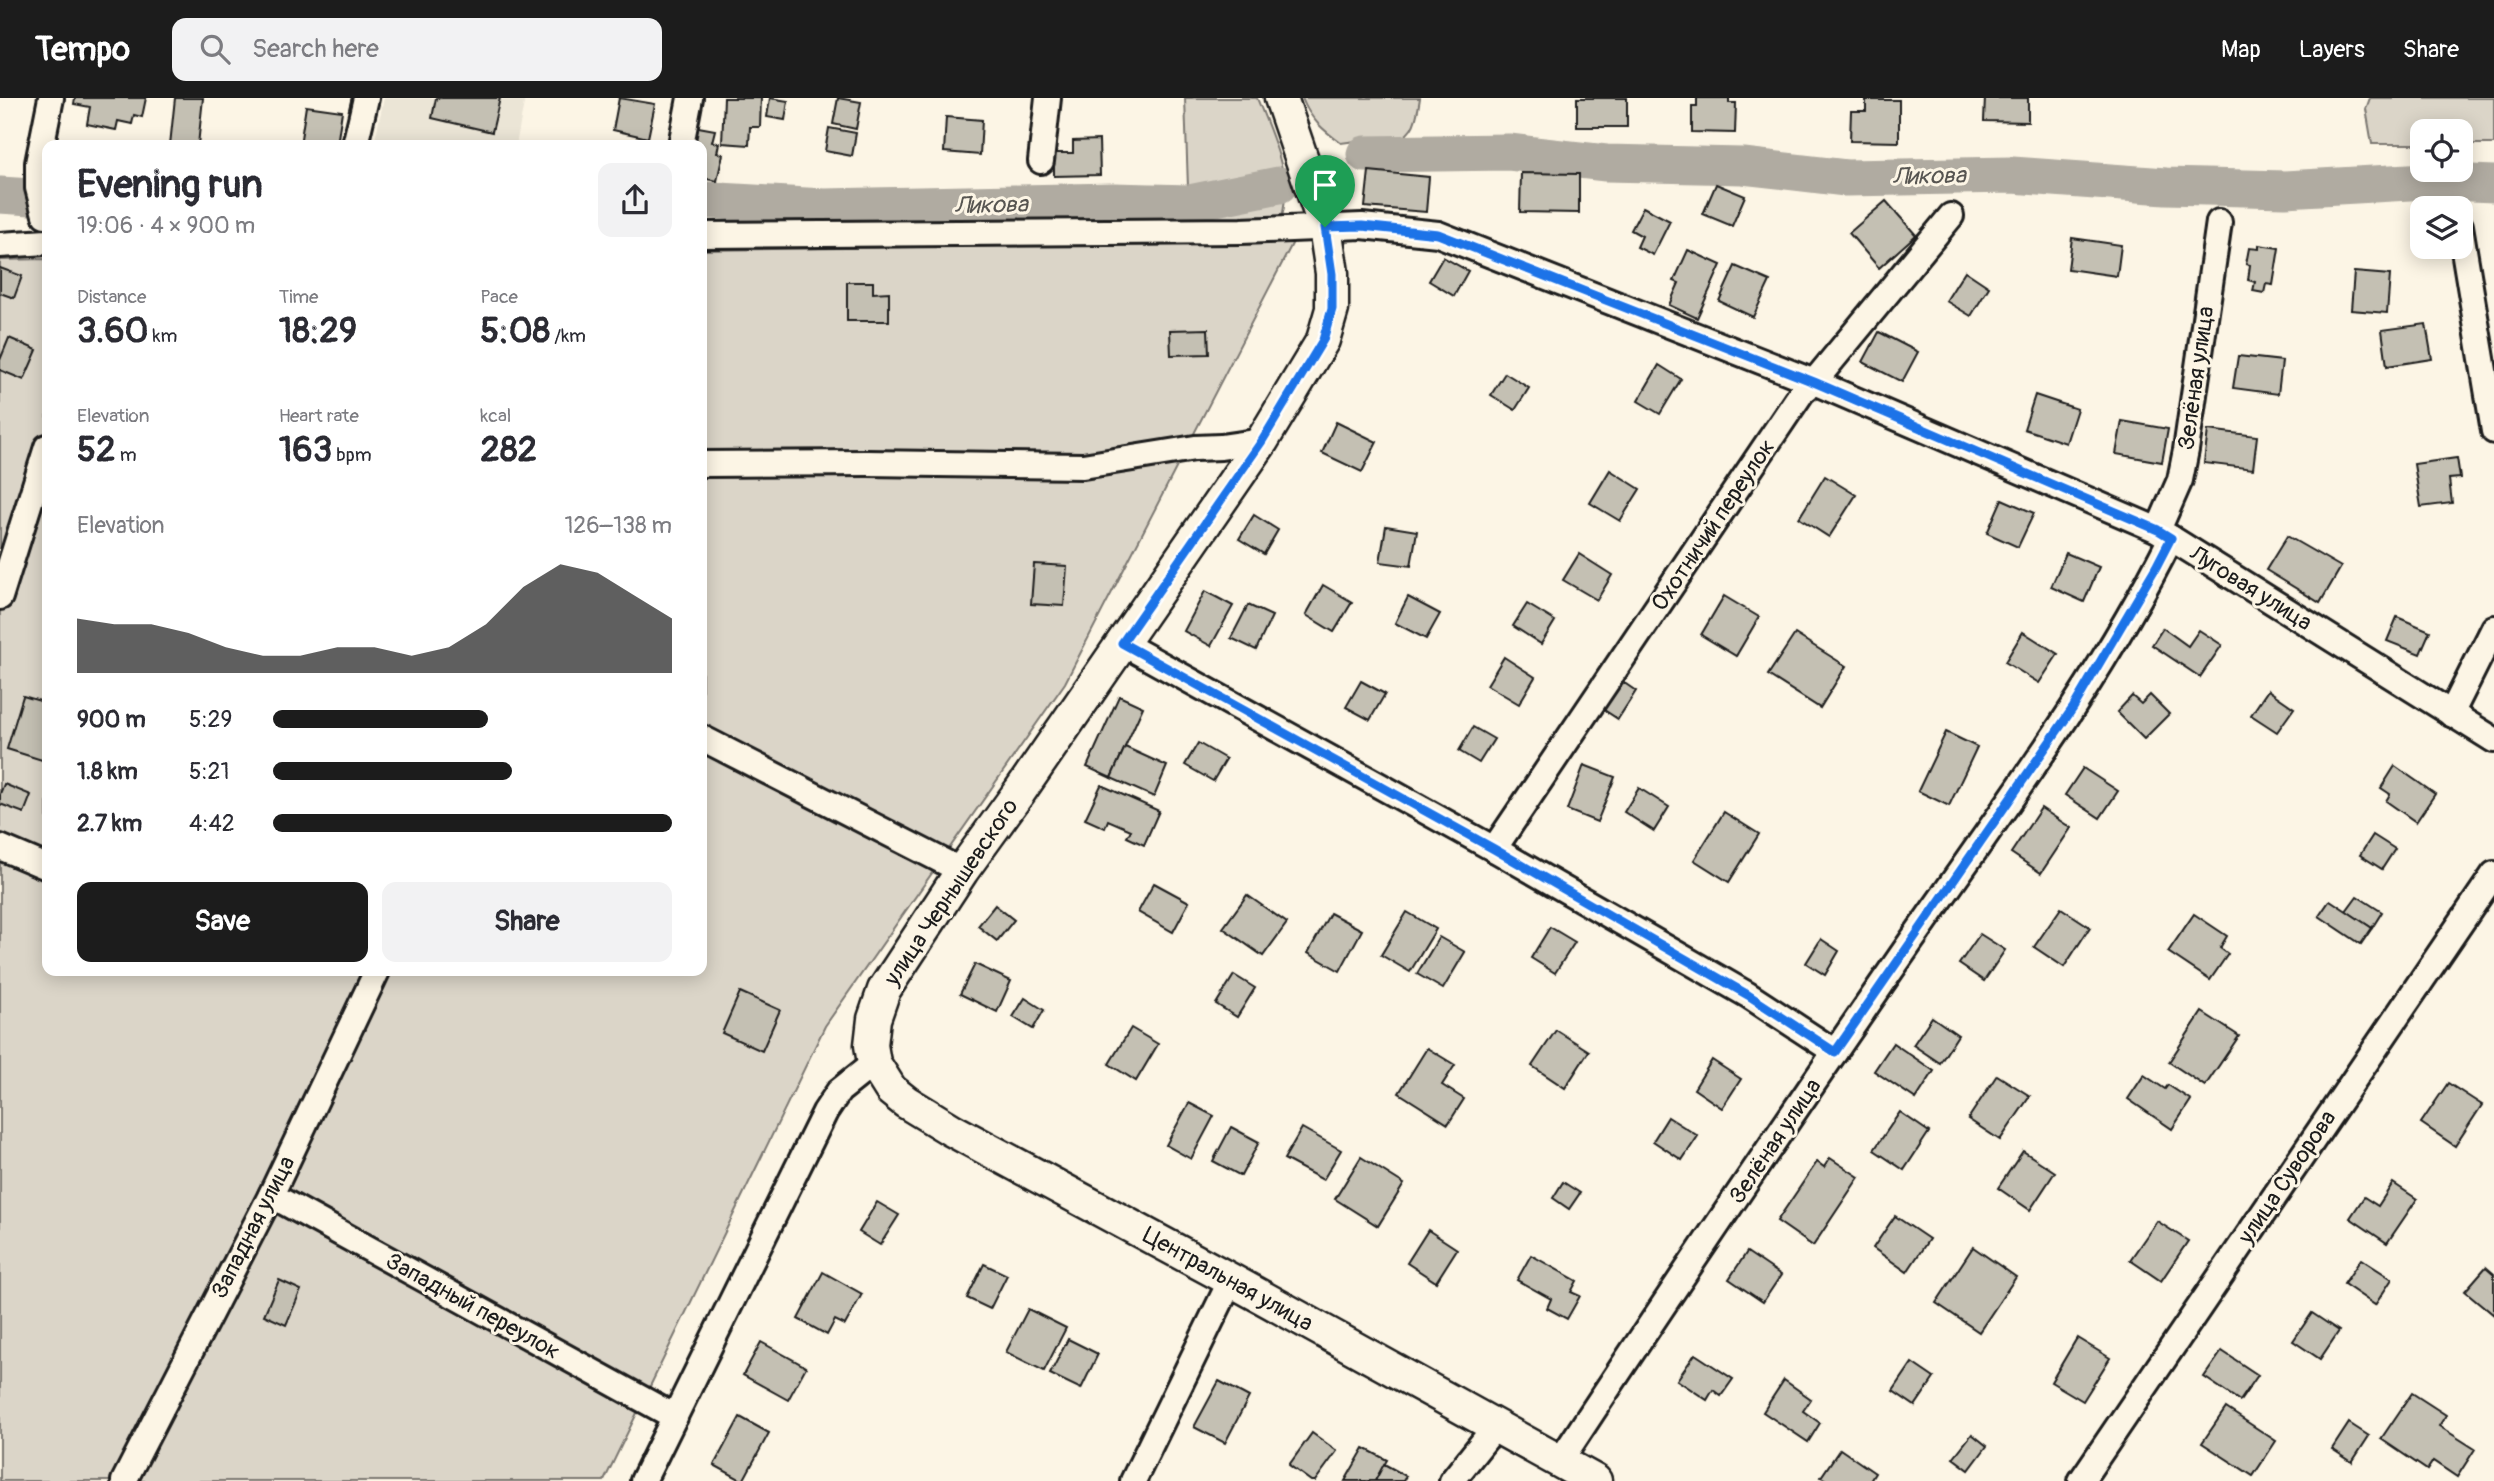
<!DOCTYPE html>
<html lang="en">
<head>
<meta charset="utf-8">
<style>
  :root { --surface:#fff; --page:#f2f2f3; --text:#2b2b33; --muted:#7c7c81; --accent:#1c1c1c }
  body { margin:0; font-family:Pangolin,sans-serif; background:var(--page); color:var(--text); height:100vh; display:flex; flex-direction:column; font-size:26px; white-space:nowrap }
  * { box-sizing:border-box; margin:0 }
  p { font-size:23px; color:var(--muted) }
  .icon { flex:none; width:38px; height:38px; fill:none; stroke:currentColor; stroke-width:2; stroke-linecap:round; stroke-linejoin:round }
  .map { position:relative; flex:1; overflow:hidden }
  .panel { position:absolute; left:42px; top:42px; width:665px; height:836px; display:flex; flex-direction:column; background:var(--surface); border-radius:14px; box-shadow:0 4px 18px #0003 }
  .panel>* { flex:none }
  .controls { position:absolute; left:2410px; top:21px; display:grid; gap:14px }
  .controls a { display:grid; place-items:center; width:63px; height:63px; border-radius:14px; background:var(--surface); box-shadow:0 4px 18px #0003; font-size:35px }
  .pin { position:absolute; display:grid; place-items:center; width:60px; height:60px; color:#fff; margin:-72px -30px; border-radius:50% 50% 50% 0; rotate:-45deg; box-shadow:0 0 7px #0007 }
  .pin .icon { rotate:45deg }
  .round { display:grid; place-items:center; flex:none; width:74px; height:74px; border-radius:14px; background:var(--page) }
  .summary { display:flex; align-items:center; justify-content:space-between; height:119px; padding:0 35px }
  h1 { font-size:38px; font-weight:700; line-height:52px }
  .figures { display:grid; grid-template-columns:repeat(3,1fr); gap:10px; height:119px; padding:7px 35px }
  .figures div { display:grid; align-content:center }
  .figures b { font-size:35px; font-weight:700 }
  .figures small { font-size:19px; font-weight:400 }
  .figures p { font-size:19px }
  .chart { height:196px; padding:14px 35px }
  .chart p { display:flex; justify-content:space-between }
  .chart svg { width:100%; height:126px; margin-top:7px; fill:var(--accent); opacity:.7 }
  .button { display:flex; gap:14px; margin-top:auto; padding:14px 35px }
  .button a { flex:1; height:80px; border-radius:14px; background:var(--accent); color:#fff; font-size:28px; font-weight:700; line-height:80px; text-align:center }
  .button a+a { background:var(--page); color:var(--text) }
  ul { padding:0 35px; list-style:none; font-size:23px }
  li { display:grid; grid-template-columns:112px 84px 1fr; align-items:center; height:52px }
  li i { height:18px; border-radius:9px; background:var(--accent) }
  header { display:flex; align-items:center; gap:42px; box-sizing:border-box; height:98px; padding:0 35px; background:var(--accent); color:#fff }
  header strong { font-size:33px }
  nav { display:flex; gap:38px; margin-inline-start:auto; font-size:24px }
  .search { width:490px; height:63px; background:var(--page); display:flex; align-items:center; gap:18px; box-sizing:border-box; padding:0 24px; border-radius:14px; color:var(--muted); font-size:26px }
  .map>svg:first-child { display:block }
  .built { fill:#ebe5d6 }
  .green { fill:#dbd5c8; stroke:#7c7872; stroke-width:2 }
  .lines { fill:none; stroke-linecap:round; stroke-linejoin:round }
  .river { stroke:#b0aba1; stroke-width:37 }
  .building { fill:#c4c0b3; stroke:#1c1c1c; stroke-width:2 }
  .minor-casing { stroke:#1c1c1c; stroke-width:30 }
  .tertiary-casing { stroke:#1c1c1c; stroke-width:37 }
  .minor { stroke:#fcf5e5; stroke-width:24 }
  .tertiary { stroke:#fcf5e5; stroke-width:32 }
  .route-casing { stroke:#fff; stroke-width:14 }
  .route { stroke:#1a73e8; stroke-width:9 }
  .labels { text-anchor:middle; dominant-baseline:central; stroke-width:6; stroke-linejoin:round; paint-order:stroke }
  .street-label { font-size:23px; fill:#1c1c1c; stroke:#fcf5e5 }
  .water-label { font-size:24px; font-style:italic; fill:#575551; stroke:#fcf5e5 }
</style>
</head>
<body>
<header>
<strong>Tempo</strong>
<div class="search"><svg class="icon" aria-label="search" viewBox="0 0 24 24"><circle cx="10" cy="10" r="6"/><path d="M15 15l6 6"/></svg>Search here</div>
<nav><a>Map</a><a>Layers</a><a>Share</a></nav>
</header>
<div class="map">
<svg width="2494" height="1383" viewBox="0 0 2494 1383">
  <rect width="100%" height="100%" fill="#fcf5e5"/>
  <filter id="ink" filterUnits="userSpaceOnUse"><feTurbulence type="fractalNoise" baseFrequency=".0143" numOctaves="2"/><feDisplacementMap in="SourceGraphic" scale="14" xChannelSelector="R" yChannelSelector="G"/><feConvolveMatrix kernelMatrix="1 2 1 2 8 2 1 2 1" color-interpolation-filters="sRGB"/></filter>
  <g filter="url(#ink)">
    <polygon class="built" points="384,0 525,0 516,47 374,47"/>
    <g class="green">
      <path d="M1185,0H1257C1272,38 1295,84 1280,125H1255L1226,120L1116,121L1097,118L1081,107L1080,99L1088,95H1170L1188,90Z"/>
      <path d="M1302,0H1420C1416,29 1412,38 1385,49L1363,42L1341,45C1323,32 1310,21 1302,0Z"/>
      <polygon points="2370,0 2494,0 2494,46 2461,46 2460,33 2422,33 2422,46 2372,46 2366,11"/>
      <polygon points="1293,144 1065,585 825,928 604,1383 0,1383 0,162 47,161 47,873 702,873 702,152"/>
    </g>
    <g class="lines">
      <g class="river">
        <polyline points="1365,56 1509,54 1606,65 1743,68 1846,80 2012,77 2166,88 2285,91 2427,83 2494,86"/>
        <polyline points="0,97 47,100"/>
        <polyline points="702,102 824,109 1113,103 1190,105 1279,87"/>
      </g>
    </g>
    <g class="building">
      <polygon points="75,0 146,0 142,19 134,17 132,26 118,23 116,32 87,26 90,9 74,6"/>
      <polygon points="175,0 203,0 198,47 170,47"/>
      <polygon points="436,0 500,0 492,34 432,20"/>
      <polygon points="619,0 655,6 648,40 613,32"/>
      <polygon points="724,0 761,0 760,29 750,29 749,47 722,45"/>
      <polygon points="770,0 788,3 785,22 767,19"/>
      <polygon points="838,0 861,4 856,31 833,26"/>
      <rect x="1577" y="0" width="50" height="29"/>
      <polygon points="1697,0 1729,0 1729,5 1736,5 1735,35 1692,34 1692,8 1697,8"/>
      <polygon points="1985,0 2028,0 2028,24 1984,23"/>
      <polygon points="1866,2 1899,2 1899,44 1850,43 1851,13 1866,13"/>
      <polygon points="306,8 342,13 337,47 300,47"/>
      <polygon points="946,19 982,22 980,57 944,54"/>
      <polygon points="693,28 715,32 712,44 719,45 717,55 723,56 717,83 702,80 702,47 689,47"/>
      <polygon points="829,30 856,35 852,58 825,53"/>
      <polygon points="1099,42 1100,77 1054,78 1054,55 1073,55 1073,43"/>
      <polygon points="1369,73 1429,79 1426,114 1365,109"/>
      <polygon points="1521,75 1579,76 1579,115 1520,114"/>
      <polygon points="1716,86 1745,98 1732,128 1703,116"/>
      <polygon points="1886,103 1916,137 1879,170 1849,135"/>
      <polygon points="1643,109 1670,123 1653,157 1637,149 1642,138 1631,132"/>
      <polygon points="2072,140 2121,147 2117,178 2068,171"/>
      <polygon points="2259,147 2279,150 2273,187 2266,186 2264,195 2253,193 2255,184 2248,182 2250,167 2246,166 2249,150 2259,151"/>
      <polygon points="1688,152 1721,167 1697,220 1669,207 1679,185 1674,183"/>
      <polygon points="1443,159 1468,173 1454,198 1429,183"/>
      <polygon points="1735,168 1770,183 1753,219 1719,203"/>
      <polygon points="0,170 22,178 14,200 0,195"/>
      <polygon points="1965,173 1989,189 1971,218 1946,203"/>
      <polygon points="2354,174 2390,177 2387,215 2351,212"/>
      <polygon points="847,184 873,184 873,195 889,194 889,223 847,223"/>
      <polygon points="2426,226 2432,261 2387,268 2382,232"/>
      <polygon points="1208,231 1209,256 1171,257 1170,232"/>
      <polygon points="1879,234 1918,254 1902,284 1863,264"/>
      <polygon points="9,240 37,252 24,282 0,272 0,262"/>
      <polygon points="2238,258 2282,263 2278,296 2233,290"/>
      <polygon points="1659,267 1681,281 1660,316 1638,303"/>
      <polygon points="1505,275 1529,290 1515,312 1491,297"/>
      <polygon points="2035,297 2077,311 2066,345 2024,331"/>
      <polygon points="2122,323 2168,331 2162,364 2116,356"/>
      <polygon points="1336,324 1377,344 1362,374 1322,355"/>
      <polygon points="2208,332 2257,338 2253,371 2204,365"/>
      <polygon points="2457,360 2460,380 2449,381 2452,405 2421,409 2414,366"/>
      <polygon points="1610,372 1640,391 1620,423 1590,405"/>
      <polygon points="1825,378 1856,397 1829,439 1799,420"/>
      <polygon points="2002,401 2034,415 2018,449 1987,435"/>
      <polygon points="1254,417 1278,432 1264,456 1239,441"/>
      <polygon points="1386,428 1417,433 1411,468 1380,464"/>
      <polygon points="2287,438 2341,469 2320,505 2266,472"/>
      <polygon points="2066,455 2099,469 2084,504 2051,489"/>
      <polygon points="1579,456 1612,477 1597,502 1563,482"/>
      <polygon points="1034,466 1067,468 1064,508 1031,506"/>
      <polygon points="1323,487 1352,504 1334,534 1306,517"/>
      <polygon points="1205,493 1233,508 1211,548 1184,533"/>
      <polygon points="1724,498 1759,519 1736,558 1701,537"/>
      <polygon points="1408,499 1440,516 1426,541 1395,525"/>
      <polygon points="1527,506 1555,523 1541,546 1513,528"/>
      <polygon points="1248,507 1272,518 1256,552 1231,540"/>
      <polygon points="2397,519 2430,533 2420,556 2387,543"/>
      <polygon points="2163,530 2188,548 2199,532 2222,547 2200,579 2152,547"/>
      <polygon points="2023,534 2058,556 2039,585 2005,564"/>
      <polygon points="1795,536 1846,568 1820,610 1768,577"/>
      <polygon points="1504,559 1535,579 1519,606 1487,587"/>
      <polygon points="1620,582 1636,593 1618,621 1601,610"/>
      <polygon points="1361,583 1385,596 1370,622 1346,609"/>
      <polygon points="2268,592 2294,610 2277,634 2251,617"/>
      <polygon points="2150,597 2169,616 2144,641 2117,614 2132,598 2141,606"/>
      <polygon points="23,598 47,605 45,663 7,651"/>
      <polygon points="1119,598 1143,609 1111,680 1087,669"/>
      <polygon points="1473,629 1494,641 1479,665 1459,653"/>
      <polygon points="1946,634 1977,649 1949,708 1918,693"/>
      <polygon points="1198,645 1226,661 1213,683 1185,667"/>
      <polygon points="1125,649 1167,668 1154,699 1111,680"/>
      <polygon points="1584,667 1615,679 1597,724 1567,712"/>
      <polygon points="2395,668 2435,696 2416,724 2386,703 2390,696 2381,690"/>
      <polygon points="2083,670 2118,693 2100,720 2065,697"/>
      <polygon points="4,686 31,697 24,715 0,706 0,696"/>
      <polygon points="1101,687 1159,713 1144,747 1127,739 1131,732 1108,722 1105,730 1085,721"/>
      <polygon points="1639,690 1669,709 1654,733 1624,714"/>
      <polygon points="2041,710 2071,730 2041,775 2011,755"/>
      <polygon points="1724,714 1759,736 1729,784 1694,762"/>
      <polygon points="2373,737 2395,751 2382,771 2360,757"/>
      <polygon points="1154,785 1189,804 1173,834 1138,814"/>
      <polygon points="1247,797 1287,825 1263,858 1223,830"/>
      <polygon points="2357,798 2382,814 2372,830 2346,813"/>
      <polygon points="2330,802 2372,830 2361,846 2319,818"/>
      <polygon points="995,807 1014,822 997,843 978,828"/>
      <polygon points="2061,810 2090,829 2064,869 2034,849"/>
      <polygon points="1407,814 1436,831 1410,874 1381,857"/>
      <polygon points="1330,815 1362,832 1340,873 1308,855"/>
      <polygon points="2194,816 2227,838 2220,850 2228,856 2210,882 2168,854"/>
      <polygon points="1550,829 1575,844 1555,875 1531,860"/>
      <polygon points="1980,836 2005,852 1984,883 1959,866"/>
      <polygon points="1439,839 1465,854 1443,891 1417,876"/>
      <polygon points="1821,841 1839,853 1825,877 1806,865"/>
      <polygon points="975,866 1011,883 997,914 960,896"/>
      <polygon points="1234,877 1255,890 1237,919 1216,906"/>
      <polygon points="740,894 780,912 762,953 722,935"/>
      <polygon points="1025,900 1044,912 1033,931 1013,919"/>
      <polygon points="2202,914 2239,938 2205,988 2169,964"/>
      <polygon points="1932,919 1958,937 1940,965 1913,947"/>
      <polygon points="1131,930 1158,946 1136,983 1109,966"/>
      <polygon points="1556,932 1589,953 1565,990 1532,968"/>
      <polygon points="1893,945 1934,973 1916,1001 1874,973"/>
      <polygon points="1427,950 1455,967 1442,987 1464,1001 1448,1026 1399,995"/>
      <polygon points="1712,962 1741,981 1722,1010 1694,991"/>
      <polygon points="1997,977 2030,998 2000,1042 1968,1021"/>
      <polygon points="2144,977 2165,991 2168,987 2191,1002 2172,1031 2128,1001"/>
      <polygon points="2448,985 2482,1007 2455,1048 2421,1025"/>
      <polygon points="1189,1005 1214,1018 1191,1061 1166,1047"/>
      <polygon points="1900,1014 1929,1034 1904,1072 1874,1052"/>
      <polygon points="1668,1019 1698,1038 1682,1062 1653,1043"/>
      <polygon points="1231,1029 1259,1044 1241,1078 1213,1063"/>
      <polygon points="1302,1030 1341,1052 1323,1082 1284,1061"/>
      <polygon points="2023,1053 2055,1074 2030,1112 1998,1090"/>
      <polygon points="1361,1059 1404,1086 1378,1128 1335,1101"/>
      <polygon points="1830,1060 1859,1079 1813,1148 1777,1123 1817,1064 1824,1069"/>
      <polygon points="1563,1084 1580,1095 1569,1111 1553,1100"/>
      <polygon points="2393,1085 2417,1101 2387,1145 2350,1120 2364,1099 2378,1108"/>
      <polygon points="877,1104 899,1117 880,1147 859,1134"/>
      <polygon points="1895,1118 1929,1141 1907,1174 1873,1150"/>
      <polygon points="2157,1123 2188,1143 2161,1183 2130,1162"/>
      <polygon points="1428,1132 1457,1151 1436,1184 1407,1165"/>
      <polygon points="1973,1149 2016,1179 1979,1234 1936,1205"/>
      <polygon points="1747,1154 1781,1177 1763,1204 1729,1181"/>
      <polygon points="1531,1157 1577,1183 1571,1194 1580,1198 1567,1221 1547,1210 1551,1201 1517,1182"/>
      <polygon points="2361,1161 2392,1181 2375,1207 2344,1186"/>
      <polygon points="984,1166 1007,1177 990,1211 967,1200"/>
      <polygon points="2486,1169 2494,1176 2494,1217 2465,1193"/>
      <polygon points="823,1174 862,1196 845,1227 835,1222 827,1237 798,1221"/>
      <polygon points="279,1182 301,1192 286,1227 264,1217"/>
      <polygon points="1028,1211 1066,1230 1044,1273 1006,1254"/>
      <polygon points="2312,1215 2339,1233 2320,1261 2293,1243"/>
      <polygon points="2077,1240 2110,1260 2083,1303 2051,1284"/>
      <polygon points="1068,1241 1098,1256 1081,1291 1050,1276"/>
      <polygon points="761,1244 806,1269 788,1302 743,1277"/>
      <polygon points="2222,1253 2258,1277 2240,1303 2204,1279"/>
      <polygon points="1695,1256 1733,1281 1721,1298 1713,1292 1707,1302 1677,1282"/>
      <polygon points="1912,1265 1934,1280 1915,1308 1893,1293"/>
      <polygon points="1784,1282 1811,1301 1803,1313 1820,1325 1808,1344 1763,1314"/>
      <polygon points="1219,1283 1249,1299 1225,1345 1194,1329"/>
      <polygon points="2412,1295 2446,1317 2439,1328 2475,1351 2457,1379 2433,1363 2427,1372 2381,1341"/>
      <polygon points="2226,1310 2276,1343 2253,1378 2202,1345"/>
      <polygon points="740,1319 769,1335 743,1383 714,1367"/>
      <polygon points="2349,1325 2369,1338 2352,1364 2332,1351"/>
      <polygon points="1312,1335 1337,1353 1315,1383 1311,1383 1289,1367"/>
      <polygon points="1972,1336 1987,1348 1969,1372 1953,1360"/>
      <polygon points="1364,1350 1387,1362 1375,1383 1345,1383"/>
      <polygon points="1840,1351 1875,1375 1870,1383 1828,1383 1821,1379"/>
      <polygon points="1384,1366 1406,1378 1403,1383 1375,1383"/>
    </g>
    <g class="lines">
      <g class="minor-casing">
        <g id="minor">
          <polyline points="355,47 366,0"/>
          <polyline points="681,47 690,0"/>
          <polyline points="1041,63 1048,0"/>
          <polyline points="45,117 38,90 38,65 51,0"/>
          <polyline points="2460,128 2494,333"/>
          <polyline points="702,137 1241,133 1362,128 1438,136 1814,284 2158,432 2494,642"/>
          <polyline points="0,147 47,144"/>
          <polyline points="702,366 867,365 1083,368 1195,350 1221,349 1262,343"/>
          <polyline points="2158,432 2180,382 2186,352 2219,124"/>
          <polyline points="0,499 47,349"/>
          <polyline points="1122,545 1494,751 1748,897 1835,954"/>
          <polyline points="2451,616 2494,530"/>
          <polyline points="702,640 962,773"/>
          <polyline points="0,749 47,769"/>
          <polyline points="1494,751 1802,294 1814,284 1951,118"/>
          <polyline points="271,1097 675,1319"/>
          <path d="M1560,1363C1675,1188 1793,1014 1912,842C2003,711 2100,583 2171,440"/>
          <polyline points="124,1383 271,1097 377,873"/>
          <polyline points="643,1383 825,1014 839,993 874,965"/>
          <polyline points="1133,1383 1231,1182"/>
          <polyline points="1452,1383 1495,1329"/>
          <polyline points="2081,1383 2494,776"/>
        </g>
      </g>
      <g class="tertiary-casing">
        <polyline id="tertiary" points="1281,0 1325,129 1332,175 1332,211 1323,242 1262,343 1020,693 962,773 884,892 874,921 871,947 874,965 891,992 906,1004 952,1032 1231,1182 1595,1383"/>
      </g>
      <use href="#minor" class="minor"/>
      <use href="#tertiary" class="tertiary"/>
    </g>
  </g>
  <g class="lines" filter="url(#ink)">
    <g class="route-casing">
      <polygon id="route" points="1362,128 1438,136 1814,284 2158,432 2171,440 2156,469 2073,610 1835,954 1748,897 1494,751 1122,545 1262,343 1323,242 1332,211 1332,176 1325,129"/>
    </g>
    <use href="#route" class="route"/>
  </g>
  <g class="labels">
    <g class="street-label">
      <text transform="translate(2196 280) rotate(-82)">Зелёная улица</text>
      <text transform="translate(1713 427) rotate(-56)">Охотничий переулок</text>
      <text transform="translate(2251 490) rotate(32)">Луговая улица</text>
      <text transform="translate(951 794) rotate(-56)">улица Чернышевского</text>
      <text transform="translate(1775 1043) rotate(-56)">Зелёная улица</text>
      <text transform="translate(2287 1079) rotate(-56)">улица Суворова</text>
      <text transform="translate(253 1129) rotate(-63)">Западная улица</text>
      <text transform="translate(1228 1181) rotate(29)">Центральная улица</text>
      <text transform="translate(473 1208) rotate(29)">Западный переулок</text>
    </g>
    <g class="water-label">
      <text transform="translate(1929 78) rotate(-1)">Ликова</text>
      <text transform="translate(991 107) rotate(-1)">Ликова</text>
    </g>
  </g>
</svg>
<div class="controls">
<a><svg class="icon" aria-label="locate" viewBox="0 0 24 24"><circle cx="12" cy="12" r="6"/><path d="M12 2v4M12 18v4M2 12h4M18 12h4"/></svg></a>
<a><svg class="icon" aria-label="layers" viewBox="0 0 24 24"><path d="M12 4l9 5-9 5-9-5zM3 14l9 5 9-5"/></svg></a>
</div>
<div class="pin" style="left:1325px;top:129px;background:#1e9e55"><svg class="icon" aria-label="arrive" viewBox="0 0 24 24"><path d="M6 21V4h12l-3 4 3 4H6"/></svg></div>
<section class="panel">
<div class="summary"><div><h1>Evening run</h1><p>19:06 · 4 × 900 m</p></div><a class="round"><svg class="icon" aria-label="share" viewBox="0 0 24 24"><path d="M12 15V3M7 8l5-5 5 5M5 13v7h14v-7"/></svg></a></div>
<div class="figures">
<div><p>Distance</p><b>3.60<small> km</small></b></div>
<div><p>Time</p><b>18:29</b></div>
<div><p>Pace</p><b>5:08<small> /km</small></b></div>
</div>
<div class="figures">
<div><p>Elevation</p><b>52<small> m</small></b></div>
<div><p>Heart rate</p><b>163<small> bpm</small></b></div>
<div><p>kcal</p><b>282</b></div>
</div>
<div class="chart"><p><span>Elevation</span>126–138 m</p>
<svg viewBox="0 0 160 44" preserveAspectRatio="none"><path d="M0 44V25L10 27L20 27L30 30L40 35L50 38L60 38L70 35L80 35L90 38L100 35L110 27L120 14L130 6L140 9L150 17L160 25V44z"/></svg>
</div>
<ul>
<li><b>900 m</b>5:29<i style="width:54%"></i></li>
<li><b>1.8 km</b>5:21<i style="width:60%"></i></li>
<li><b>2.7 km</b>4:42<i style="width:100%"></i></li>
</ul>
<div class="button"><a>Save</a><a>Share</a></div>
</section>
</div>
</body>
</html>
